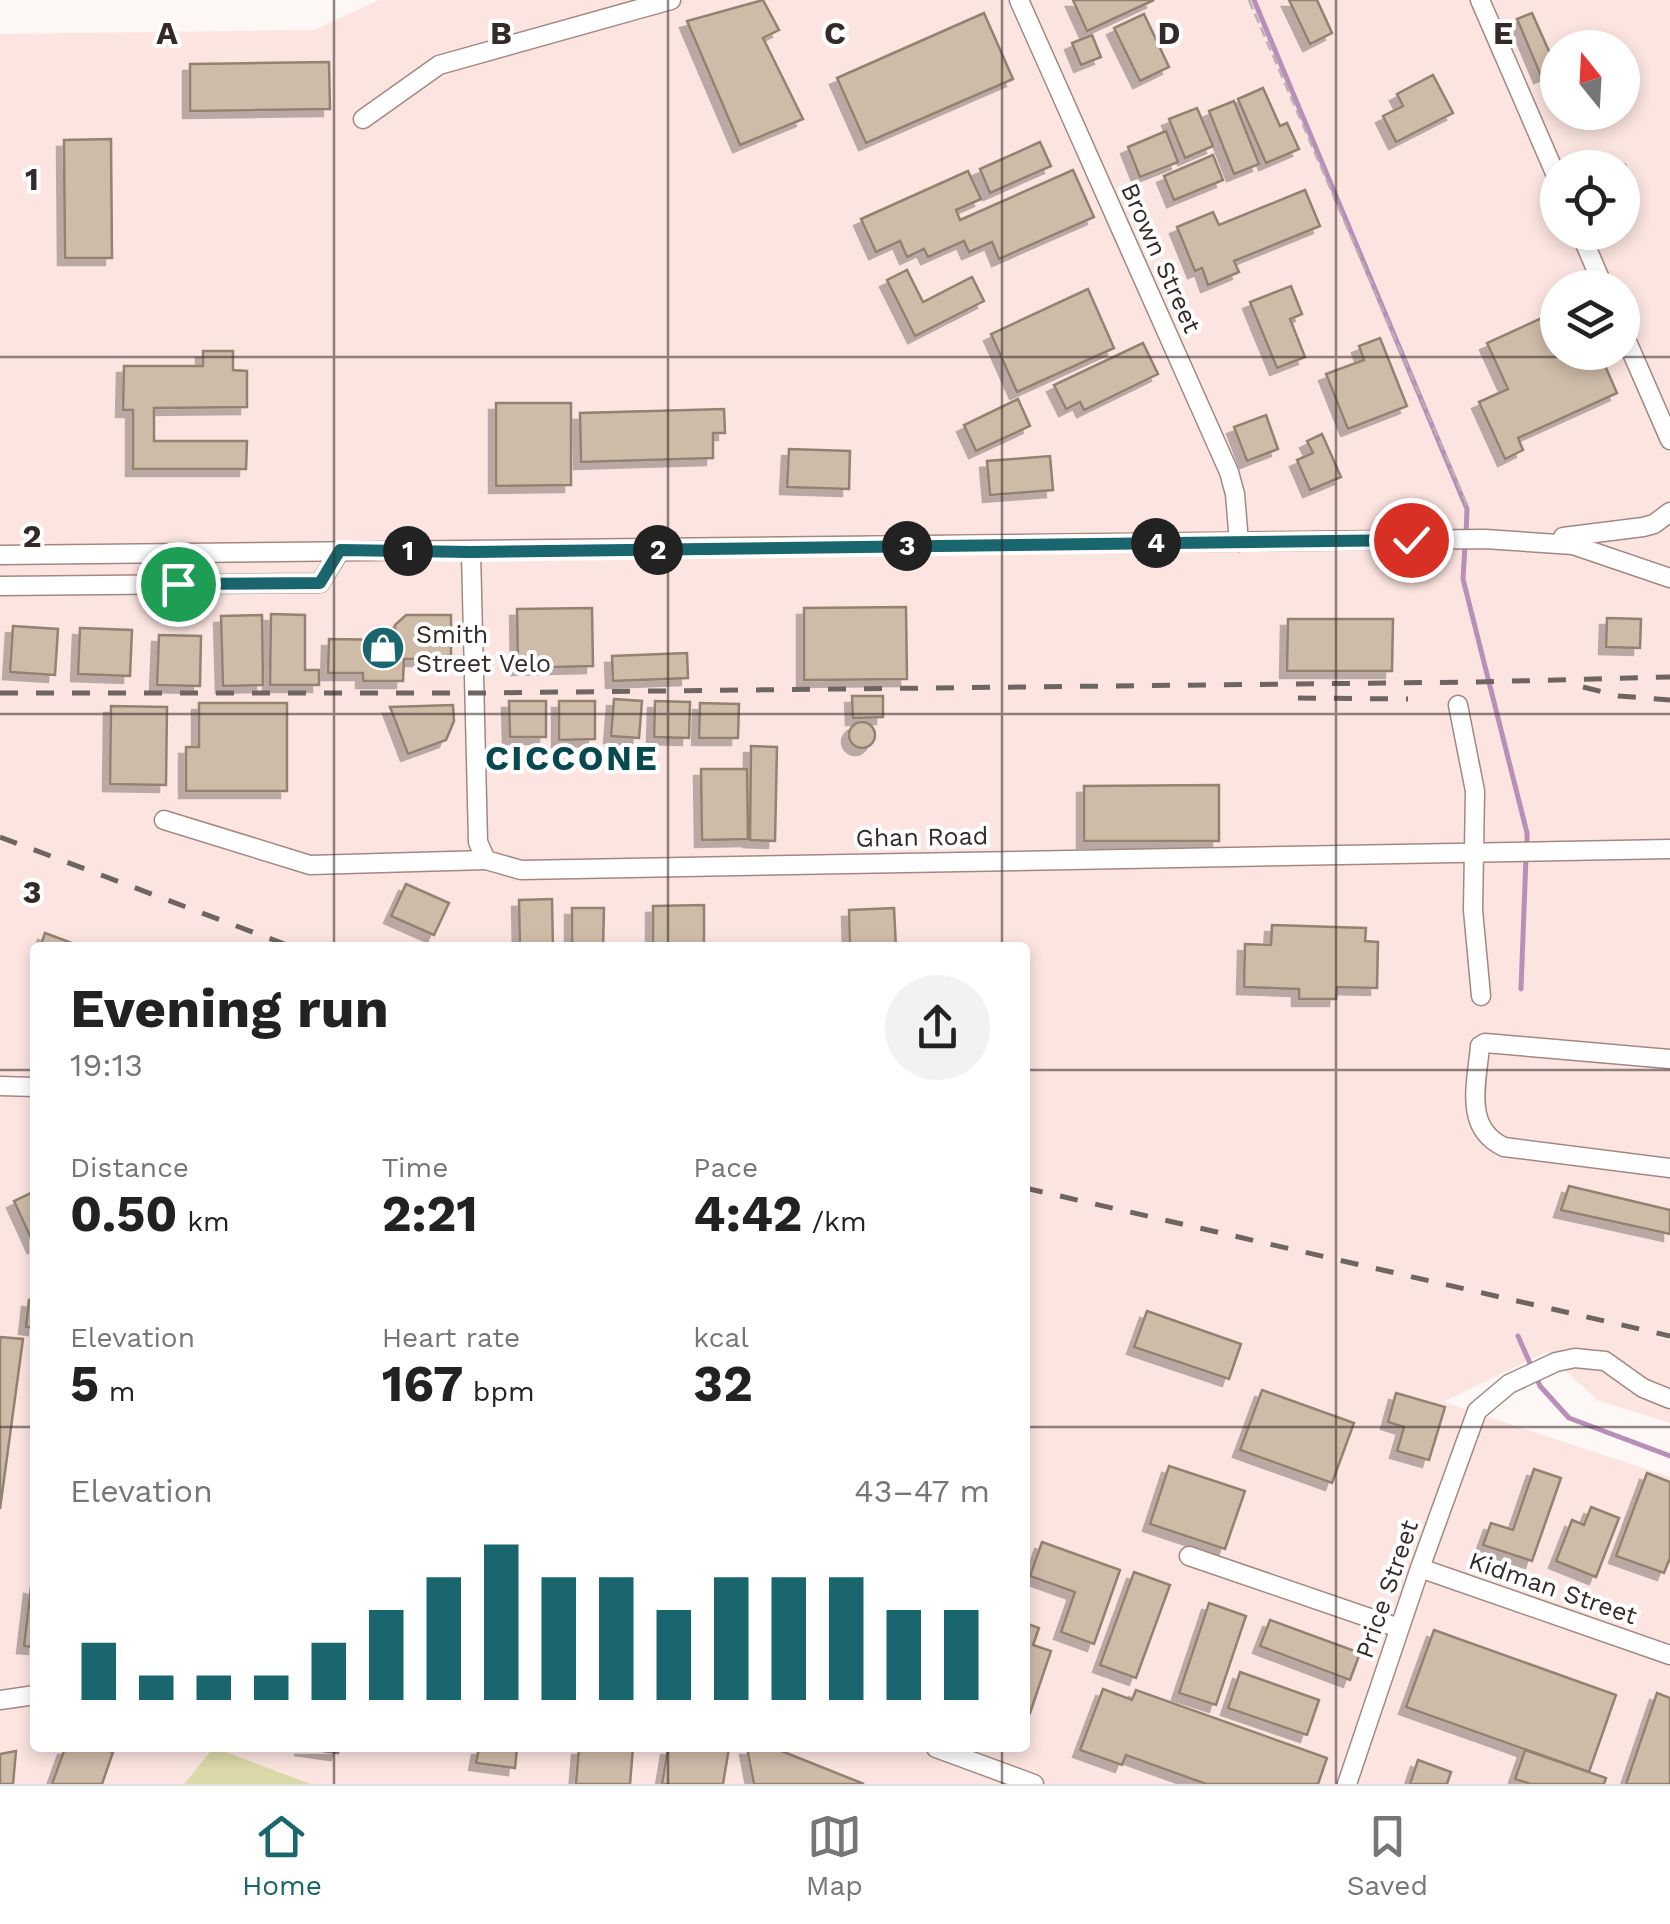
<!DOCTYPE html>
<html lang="en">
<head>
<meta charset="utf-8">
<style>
  :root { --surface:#fff; --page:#f2f2f2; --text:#222; --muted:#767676; --line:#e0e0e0; --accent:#19666e }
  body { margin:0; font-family:"Work Sans",sans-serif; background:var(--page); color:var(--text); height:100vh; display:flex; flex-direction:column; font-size:38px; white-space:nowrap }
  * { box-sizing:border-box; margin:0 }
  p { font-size:32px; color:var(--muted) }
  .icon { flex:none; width:55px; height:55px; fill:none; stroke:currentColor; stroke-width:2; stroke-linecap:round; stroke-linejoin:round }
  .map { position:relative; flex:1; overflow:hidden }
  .sheet { position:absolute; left:30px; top:942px; width:1000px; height:810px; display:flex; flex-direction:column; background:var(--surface); border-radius:10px; box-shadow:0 5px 15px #0003 }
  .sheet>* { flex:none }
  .needle { width:65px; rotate:342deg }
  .controls { position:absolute; left:1540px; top:30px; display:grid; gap:20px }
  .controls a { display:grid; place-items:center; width:100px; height:100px; border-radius:50%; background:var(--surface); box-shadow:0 5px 15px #0003; font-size:50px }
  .pin { position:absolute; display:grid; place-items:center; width:85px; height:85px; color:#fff; margin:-42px; border:5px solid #fff; border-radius:50%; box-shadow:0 2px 10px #0007 }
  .km { position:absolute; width:50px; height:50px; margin:-25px; border-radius:50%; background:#222; color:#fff; font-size:28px; line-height:50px; text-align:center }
  .round { display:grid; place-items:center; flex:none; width:105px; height:105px; border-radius:52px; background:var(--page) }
  .headline { display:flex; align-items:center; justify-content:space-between; height:170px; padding:0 40px }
  h1 { font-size:55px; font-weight:700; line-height:75px }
  .metrics { display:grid; grid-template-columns:repeat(3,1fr); gap:15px; height:170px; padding:10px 40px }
  .metrics div { display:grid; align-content:center }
  .metrics b { font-size:50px; font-weight:700 }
  .metrics small { font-size:28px; font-weight:400 }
  .metrics p { font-size:28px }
  .chart { height:280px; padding:20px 40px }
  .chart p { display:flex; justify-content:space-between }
  .chart svg { width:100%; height:180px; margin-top:10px; stroke:var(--accent); stroke-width:6 }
  .tab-bar { display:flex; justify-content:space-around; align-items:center; height:140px; border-top:2px solid var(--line); background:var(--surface); font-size:28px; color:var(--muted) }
  .tab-bar a { display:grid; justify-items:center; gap:5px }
  .tab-bar .selected { color:var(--accent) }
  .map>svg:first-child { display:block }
  .built { fill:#fce5e0; fill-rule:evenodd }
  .green { fill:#dcd8a9 }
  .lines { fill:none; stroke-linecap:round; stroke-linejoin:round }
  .stream { stroke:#b88fb8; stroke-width:5 }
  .building { fill:#cebba8; stroke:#938270; stroke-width:2.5; filter:url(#shadow) }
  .minor-casing { stroke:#a38881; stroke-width:21 }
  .path { stroke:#bab2b0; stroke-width:2.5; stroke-dasharray:10 5; stroke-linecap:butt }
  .minor { stroke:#fff; stroke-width:18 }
  .rail { stroke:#6e6562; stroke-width:5; stroke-dasharray:18 18; stroke-linecap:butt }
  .route-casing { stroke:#fff; stroke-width:20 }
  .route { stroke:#19666e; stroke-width:12 }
  .grid { fill:none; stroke:#352a27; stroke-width:2.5; stroke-opacity:0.55 }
  .labels { text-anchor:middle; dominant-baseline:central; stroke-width:8; stroke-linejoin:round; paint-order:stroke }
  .street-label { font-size:25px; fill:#352a27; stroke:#fff }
  .poi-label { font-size:25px; fill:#352a27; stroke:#fff; text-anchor:start }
  .district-label { font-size:35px; font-weight:bold; letter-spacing:2.5px; fill:#08484f; stroke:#fff }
  .grid-label { font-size:32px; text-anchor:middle; font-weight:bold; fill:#352a27; stroke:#fff; stroke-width:8; stroke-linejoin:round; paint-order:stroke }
</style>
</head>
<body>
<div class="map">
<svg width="1670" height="1784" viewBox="0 0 1670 1784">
  <defs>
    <filter id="shadow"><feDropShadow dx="-7" dy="7" stdDeviation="0" flood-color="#0004"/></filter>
  </defs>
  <rect width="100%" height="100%" fill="#fdf7f5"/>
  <path class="built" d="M379,0H1670V1423L1597,1400L1546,1352L1443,1402L1670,1477V1784H311L215,1748H1025V948H35V1748H213L184,1784H0V34L314,30ZM1558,48H1622V112H1558ZM1558,168H1622V232H1558ZM1558,288H1622V352H1558Z"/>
  <polygon class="green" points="213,1748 215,1748 311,1784 184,1784"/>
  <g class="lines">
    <g class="stream">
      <polyline points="1254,0 1467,509 1466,534"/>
      <polyline points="1465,545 1463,579 1527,833 1527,846"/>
      <polyline points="1521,989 1526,857"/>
      <polyline points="1518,1336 1540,1386 1569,1418 1670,1456"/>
    </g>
  </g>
  <g class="building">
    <polygon points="763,0 779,30 763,38 803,119 740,145 687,21"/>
    <polygon points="1073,0 1154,0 1087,31"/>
    <polygon points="1289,0 1317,0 1332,33 1310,44"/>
    <polygon points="984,13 1013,79 866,143 837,78"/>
    <polygon points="1532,13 1557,69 1541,76 1517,19"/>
    <polygon points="1144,14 1169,67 1140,81 1114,28"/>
    <polygon points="1092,35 1101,57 1081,65 1072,43"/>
    <polygon points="329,62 330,109 190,111 190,64"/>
    <polygon points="1433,75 1453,113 1396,142 1383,116 1403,106 1397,94"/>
    <polygon points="1263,88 1280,126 1287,123 1299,149 1266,163 1238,99"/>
    <polygon points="1234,101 1259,164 1234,174 1209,111"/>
    <polygon points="1197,108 1213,146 1185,158 1169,119"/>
    <polygon points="1166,131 1178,162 1140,177 1128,147"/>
    <polygon points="111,139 112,258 65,258 64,140"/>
    <polygon points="1040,142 1051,166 990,193 980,169"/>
    <polygon points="1213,155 1223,180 1174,200 1164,176"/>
    <polygon points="1625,165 1636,191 1622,196 1620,168"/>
    <polygon points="1073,170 1094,217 999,259 992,242 969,252 964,241 928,257 924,249 907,257 900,241 876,252 861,219 968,171 981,199 956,210 960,220"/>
    <polygon points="1305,190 1320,226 1234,261 1239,272 1208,285 1202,268 1195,271 1177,227 1213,212 1219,225"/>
    <polygon points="907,270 923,302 972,277 984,301 915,336 887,280"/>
    <polygon points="1291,286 1302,314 1290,319 1305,357 1277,368 1250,302"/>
    <polygon points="1088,289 1114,348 1017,392 991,334"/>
    <polygon points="1553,313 1558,323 1558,352 1571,352 1574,359 1588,352 1599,352 1617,393 1518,438 1523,450 1505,459 1479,402 1508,389 1487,343"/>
    <polygon points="1380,338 1407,406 1348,429 1326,374 1364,360 1359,346"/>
    <polygon points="1143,343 1158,374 1084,410 1080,402 1066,409 1054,385"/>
    <polygon points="203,351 233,351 233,370 247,371 247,407 154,408 154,441 247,441 246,469 133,469 133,410 123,410 124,366 203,366"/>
    <polygon points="1018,399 1030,426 976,451 964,425"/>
    <polygon points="496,403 571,403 571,485 496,486"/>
    <polygon points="724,409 725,433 713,433 713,458 581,462 580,413"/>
    <polygon points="1266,415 1278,449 1247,461 1234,427"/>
    <polygon points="1322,434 1341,477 1310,490 1297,460 1313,453 1307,441"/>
    <polygon points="789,449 850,451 849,489 787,487"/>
    <polygon points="1050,456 1053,490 990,495 987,461"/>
    <polygon points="906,607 907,679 804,680 804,608"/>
    <polygon points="592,608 593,666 518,668 517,609"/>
    <polygon points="271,614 305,615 305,670 319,670 319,685 270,685"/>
    <polygon points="262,615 263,685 223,686 221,616"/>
    <polygon points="406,615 451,615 451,659 404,659 403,681 363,681 363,673 328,673 329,639 395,640 395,625"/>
    <polygon points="1607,618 1641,619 1640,648 1606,647"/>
    <polygon points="1288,619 1393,619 1392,671 1287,671"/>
    <polygon points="13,626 58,629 55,675 10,672"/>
    <polygon points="80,628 132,630 130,676 78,674"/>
    <polygon points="159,635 201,636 200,686 157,685"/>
    <polygon points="687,653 688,678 613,681 612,656"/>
    <polygon points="852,696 883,696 883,717 853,718"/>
    <polygon points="614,699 642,701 639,738 611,736"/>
    <polygon points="509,701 546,701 546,737 510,737"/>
    <polygon points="559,701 595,701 595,739 559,740"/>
    <polygon points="655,701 690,702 689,738 654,737"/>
    <polygon points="199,703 287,703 287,791 186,791 186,747 199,747"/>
    <polygon points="700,703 739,704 738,738 699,738"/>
    <polygon points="453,705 454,721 446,740 408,754 390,707"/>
    <polygon points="111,706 167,707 166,785 110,784"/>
    <circle cx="862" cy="735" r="13"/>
    <polygon points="751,746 777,747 775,841 750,840"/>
    <polygon points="701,769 747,769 748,839 702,840"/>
    <polygon points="1219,785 1219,841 1084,841 1084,786"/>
    <polygon points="406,884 449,903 434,935 391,916"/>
    <polygon points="552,899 553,948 520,948 519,900"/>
    <polygon points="704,905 704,947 653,947 653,906"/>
    <polygon points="572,908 604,908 603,948 572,948"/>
    <polygon points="894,908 896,948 850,948 849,910"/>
    <polygon points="1272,925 1366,928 1365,941 1378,942 1377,988 1337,987 1336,999 1299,999 1299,989 1244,987 1245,944 1271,945"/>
    <polygon points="45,933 85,948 40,948"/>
    <polygon points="1569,1186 1670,1210 1670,1234 1561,1210"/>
    <polygon points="35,1191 35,1247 14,1201"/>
    <polygon points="29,1300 35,1301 35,1328 26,1327"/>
    <polygon points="1147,1311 1241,1344 1229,1379 1134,1347"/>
    <polygon points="0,1337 23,1339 0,1509"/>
    <polygon points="1262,1390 1354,1423 1332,1483 1240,1450"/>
    <polygon points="1396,1393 1445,1407 1429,1460 1397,1451 1404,1427 1388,1422"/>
    <polygon points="1169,1466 1245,1491 1225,1549 1150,1524"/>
    <polygon points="1534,1469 1561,1478 1532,1561 1483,1545 1491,1523 1513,1530"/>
    <polygon points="1647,1473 1670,1482 1670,1558 1664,1573 1616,1556"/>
    <polygon points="1591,1507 1619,1518 1596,1577 1556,1561 1572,1520 1584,1525"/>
    <polygon points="1042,1542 1120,1570 1094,1644 1061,1632 1075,1592 1030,1576"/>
    <polygon points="1134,1572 1170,1585 1136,1678 1100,1665"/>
    <polygon points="31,1587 35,1588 35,1647 24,1646"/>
    <polygon points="1209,1603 1246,1616 1216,1705 1179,1693"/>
    <polygon points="1270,1620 1360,1653 1350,1680 1260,1646"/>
    <polygon points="1025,1623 1039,1628 1033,1645 1051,1651 1030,1713 1025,1712"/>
    <polygon points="1434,1630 1616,1695 1589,1772 1406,1707"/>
    <polygon points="1240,1672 1319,1700 1307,1735 1228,1708"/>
    <polygon points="1103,1689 1132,1700 1136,1690 1327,1758 1318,1784 1206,1784 1126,1755 1122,1765 1080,1750"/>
    <polygon points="1657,1693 1670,1698 1670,1784 1626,1784"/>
    <polygon points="65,1748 99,1748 113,1752 102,1784 52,1784"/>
    <polygon points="301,1748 339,1748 338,1753"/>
    <polygon points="479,1748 517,1748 515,1768 476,1763"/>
    <polygon points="579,1748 633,1748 630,1784 576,1784"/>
    <polygon points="668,1748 729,1748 723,1784 662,1784"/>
    <polygon points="747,1748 774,1748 864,1784 754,1784"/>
    <polygon points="1525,1750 1606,1778 1604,1784 1531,1784 1515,1779"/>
    <polygon points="16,1751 13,1784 0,1784 0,1754"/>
    <polygon points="1418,1760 1451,1772 1447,1784 1410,1784"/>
  </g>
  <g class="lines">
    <g class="minor-casing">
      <g id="minor">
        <polyline points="1019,0 1229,472 1235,494 1239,542"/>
        <polyline points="1480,0 1558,180"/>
        <polyline points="363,119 439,65 671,0"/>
        <polyline points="1580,232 1604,288"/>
        <polyline points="1622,330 1670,440"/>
        <polyline points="1563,537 1643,527 1654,524 1670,512"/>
        <polyline points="471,552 478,842 486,860 521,870 1670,849"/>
        <polyline points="0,555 1485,539 1573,545 1670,578"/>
        <polyline points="0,586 320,583 340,551"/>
        <polyline points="1458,705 1475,791 1473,910 1481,996"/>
        <polyline points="164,820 310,865 486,860"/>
        <path d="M1670,1059L1485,1043L1480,1046C1477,1083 1463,1128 1504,1147L1670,1168"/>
        <polyline points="0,1086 35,1087"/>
        <polyline points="1189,1556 1399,1628"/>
        <polyline points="1420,1568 1670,1655"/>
        <polyline points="0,1700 35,1695"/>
        <polyline points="936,1748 1034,1784"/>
        <polyline points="1347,1784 1420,1568 1477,1411 1509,1384 1556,1362 1575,1358 1605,1361 1643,1388 1670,1399"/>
      </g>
    </g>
    <polyline class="path" points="1249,0 1467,505"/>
    <use href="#minor" class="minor"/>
    <g class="rail">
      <polyline points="1583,687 1619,696 1670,700"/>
      <polyline points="0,693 475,693 1477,682 1670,677"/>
      <polyline points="1298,698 1408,699"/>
      <polyline points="0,837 295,948"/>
      <polyline points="1025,1188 1670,1336"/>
    </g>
  </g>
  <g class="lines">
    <g class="route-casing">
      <polyline id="route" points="178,584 320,583 340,550 471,552 1411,540"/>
    </g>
    <use href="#route" class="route"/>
  </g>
  <path class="grid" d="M334,0V948M668,0V948M1002,0V948M1336,0V1784M0,357H1670M0,714H1670M0,1070H35M1025,1070H1670M0,1427H35M1025,1427H1670M334,1748V1784M668,1748V1784M1002,1748V1784"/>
  <defs>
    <g id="shop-disc" transform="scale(2.25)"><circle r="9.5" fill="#19666e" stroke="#fff"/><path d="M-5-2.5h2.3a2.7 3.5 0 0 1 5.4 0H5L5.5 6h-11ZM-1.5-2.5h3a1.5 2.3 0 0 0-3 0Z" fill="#fff"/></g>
  </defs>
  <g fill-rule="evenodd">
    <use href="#shop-disc" x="383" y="648"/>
  </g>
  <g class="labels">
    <g class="street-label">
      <text transform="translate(1161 258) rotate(66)">Brown Street</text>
      <text transform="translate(922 837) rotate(-1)">Ghan Road</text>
      <text transform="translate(1553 1588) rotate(19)">Kidman Street</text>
      <text transform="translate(1387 1589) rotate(-71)">Price Street</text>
    </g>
    <g class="poi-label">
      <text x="416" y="634">Smith<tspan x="416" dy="29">Street Velo</tspan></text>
    </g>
    <g class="district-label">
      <text x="572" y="758">CICCONE</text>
    </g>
  </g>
  <g class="grid-label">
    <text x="167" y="44">A</text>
    <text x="501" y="44">B</text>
    <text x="835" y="44">C</text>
    <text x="1169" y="44">D</text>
    <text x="1503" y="44">E</text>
    <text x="32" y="190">1</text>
    <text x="32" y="547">2</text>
    <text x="32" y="903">3</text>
  </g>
</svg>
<div class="controls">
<a><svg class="needle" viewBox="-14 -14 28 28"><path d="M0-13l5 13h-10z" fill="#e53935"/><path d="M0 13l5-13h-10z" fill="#767676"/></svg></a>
<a><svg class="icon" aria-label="locate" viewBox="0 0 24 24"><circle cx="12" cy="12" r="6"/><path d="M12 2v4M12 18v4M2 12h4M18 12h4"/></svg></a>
<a><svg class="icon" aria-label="layers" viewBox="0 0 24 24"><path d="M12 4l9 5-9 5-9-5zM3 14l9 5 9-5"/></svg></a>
</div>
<div class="pin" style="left:178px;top:584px;background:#1e9e55"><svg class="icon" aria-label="arrive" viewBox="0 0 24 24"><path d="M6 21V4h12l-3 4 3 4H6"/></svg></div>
<div class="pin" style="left:1411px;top:540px;background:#d93025"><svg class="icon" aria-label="check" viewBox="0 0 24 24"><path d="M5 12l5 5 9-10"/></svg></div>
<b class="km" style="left:408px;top:551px">1</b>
<b class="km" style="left:658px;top:550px">2</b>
<b class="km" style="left:907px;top:546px">3</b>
<b class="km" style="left:1156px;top:543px">4</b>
<section class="sheet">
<div class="headline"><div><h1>Evening run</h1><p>19:13</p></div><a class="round"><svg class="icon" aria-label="share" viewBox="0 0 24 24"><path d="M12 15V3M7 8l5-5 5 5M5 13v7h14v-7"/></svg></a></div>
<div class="metrics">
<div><p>Distance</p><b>0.50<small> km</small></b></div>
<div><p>Time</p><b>2:21</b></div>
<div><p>Pace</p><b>4:42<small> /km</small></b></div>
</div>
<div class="metrics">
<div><p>Elevation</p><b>5<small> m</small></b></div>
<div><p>Heart rate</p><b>167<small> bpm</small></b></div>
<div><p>kcal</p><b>32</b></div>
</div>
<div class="chart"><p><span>Elevation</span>43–47 m</p>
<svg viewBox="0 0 160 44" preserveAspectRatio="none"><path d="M5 44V30M15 44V38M25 44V38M35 44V38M45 44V30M55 44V22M65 44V14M75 44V6M85 44V14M95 44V14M105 44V22M115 44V14M125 44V14M135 44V14M145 44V22M155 44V22"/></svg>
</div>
</section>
</div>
<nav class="tab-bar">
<a class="selected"><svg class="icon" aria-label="home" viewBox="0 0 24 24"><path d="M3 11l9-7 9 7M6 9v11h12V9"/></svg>Home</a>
<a><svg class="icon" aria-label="map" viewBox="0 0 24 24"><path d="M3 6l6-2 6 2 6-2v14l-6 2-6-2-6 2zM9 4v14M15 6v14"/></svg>Map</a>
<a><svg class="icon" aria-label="saved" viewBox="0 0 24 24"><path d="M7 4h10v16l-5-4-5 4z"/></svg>Saved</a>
</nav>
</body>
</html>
